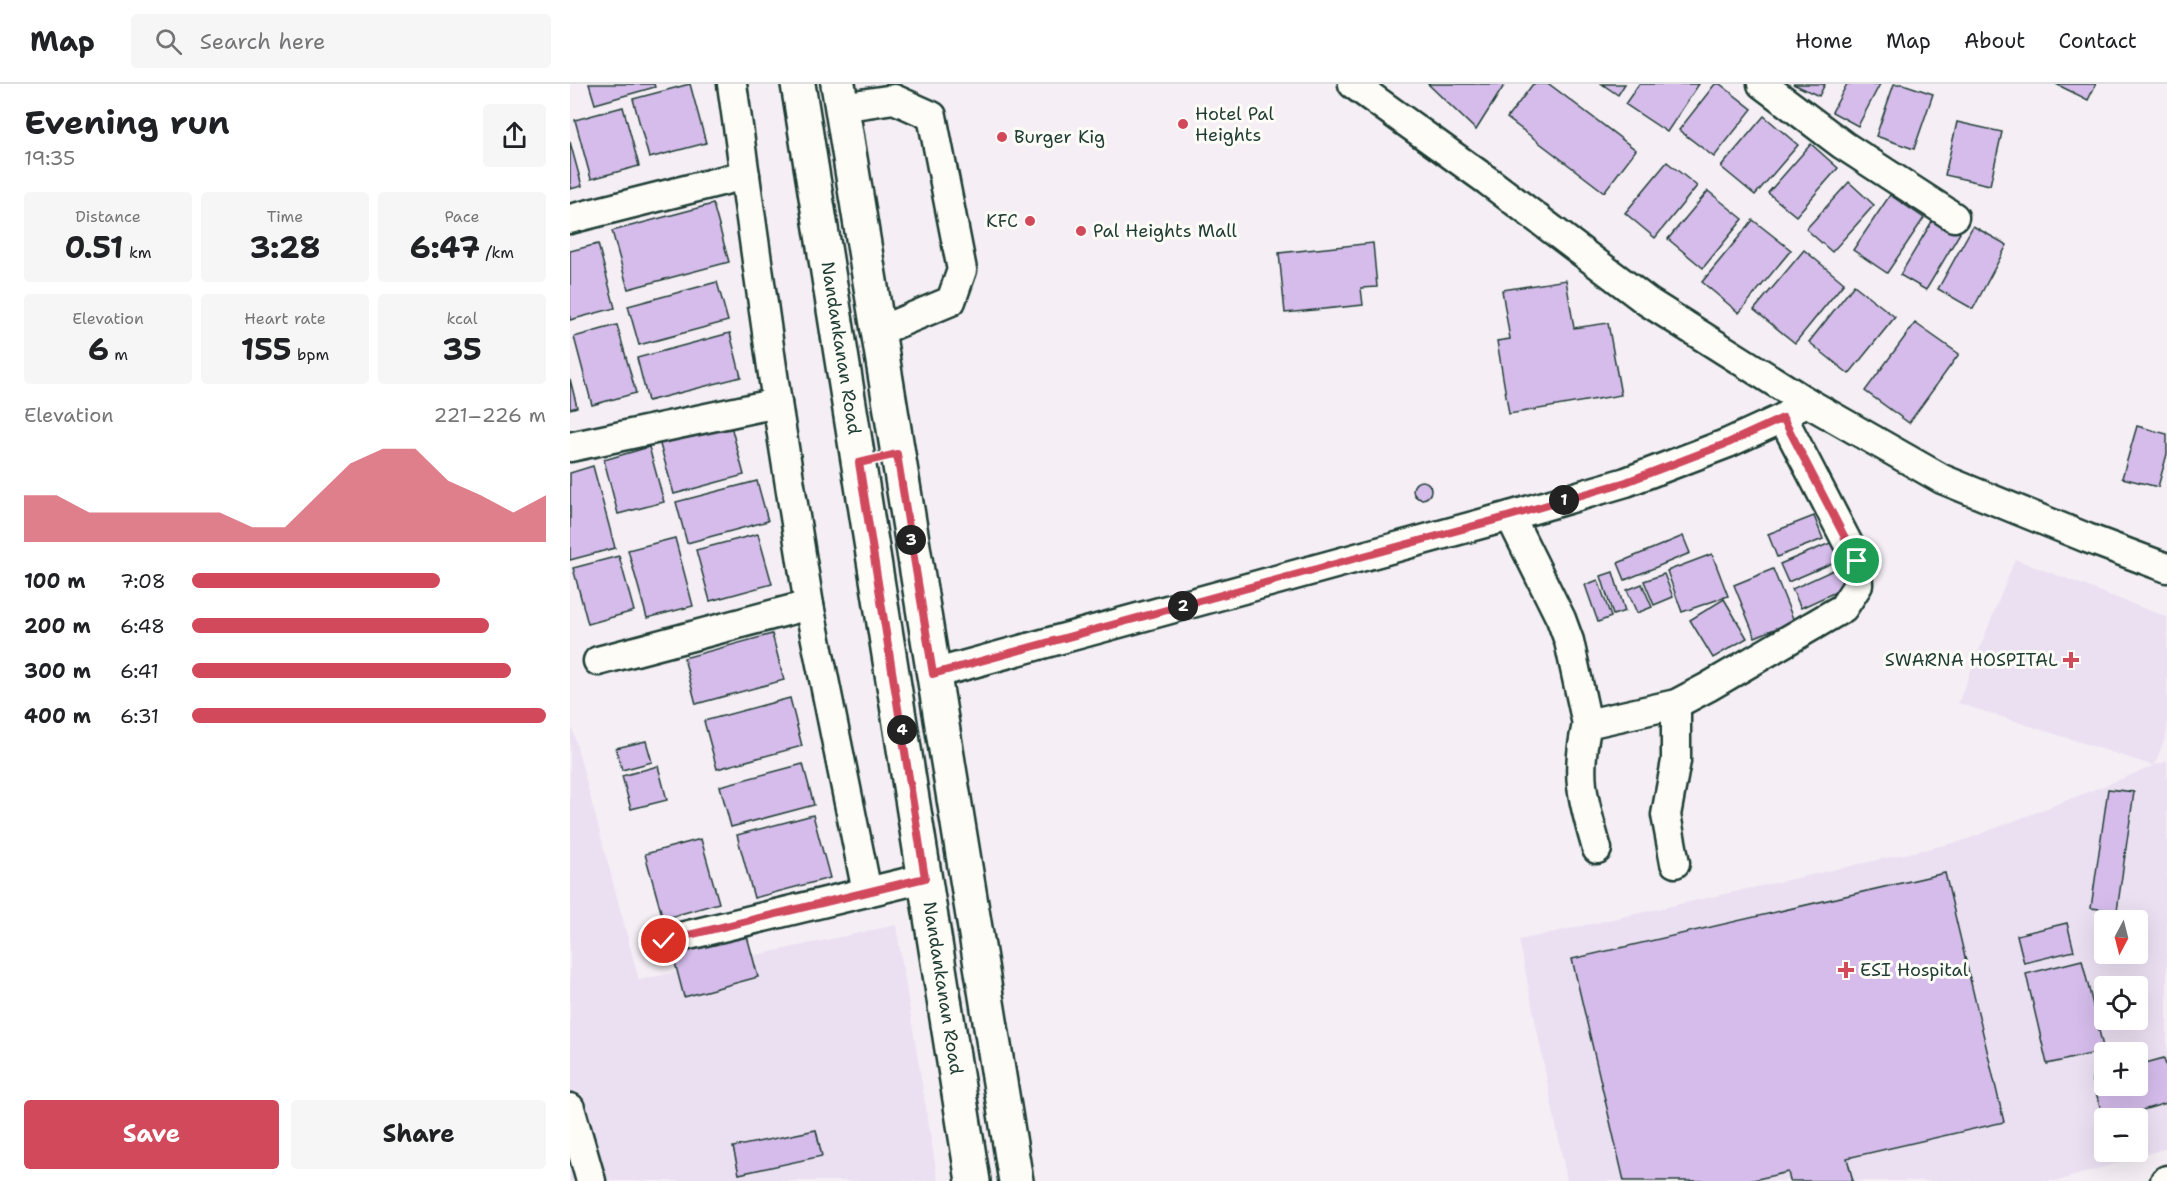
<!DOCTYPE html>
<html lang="en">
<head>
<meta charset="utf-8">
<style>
  :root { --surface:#fff; --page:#f6f6f6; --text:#202124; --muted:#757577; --line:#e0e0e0; --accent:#d1495b }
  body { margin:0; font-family:"Shantell Sans",sans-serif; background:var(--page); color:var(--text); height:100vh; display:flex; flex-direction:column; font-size:22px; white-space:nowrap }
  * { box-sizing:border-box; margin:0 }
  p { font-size:20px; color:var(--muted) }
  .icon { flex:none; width:33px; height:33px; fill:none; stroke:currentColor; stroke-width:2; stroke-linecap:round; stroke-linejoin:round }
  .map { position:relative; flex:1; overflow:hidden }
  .side { display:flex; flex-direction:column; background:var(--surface); width:570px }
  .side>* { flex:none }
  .needle { width:39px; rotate:187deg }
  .buttons { position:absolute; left:1524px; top:826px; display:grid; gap:12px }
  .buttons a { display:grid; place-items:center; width:54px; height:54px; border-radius:6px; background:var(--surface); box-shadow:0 6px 24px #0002; font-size:30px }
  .pin { position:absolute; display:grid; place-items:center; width:51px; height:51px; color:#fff; margin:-26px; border:3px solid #fff; border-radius:50%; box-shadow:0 2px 6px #0007 }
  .km { position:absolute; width:30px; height:30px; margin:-15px; border-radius:50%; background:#222; color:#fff; font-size:16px; line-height:30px; text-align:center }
  .round { display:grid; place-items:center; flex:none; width:63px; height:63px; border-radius:6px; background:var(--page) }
  .head { display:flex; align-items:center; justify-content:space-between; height:102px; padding:0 24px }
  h1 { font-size:33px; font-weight:700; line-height:45px }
  .stats { display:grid; grid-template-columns:repeat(3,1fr); gap:9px; height:102px; padding:6px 24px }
  .stats div { display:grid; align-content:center; border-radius:6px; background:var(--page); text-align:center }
  .stats b { font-size:30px; font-weight:700 }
  .stats small { font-size:16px; font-weight:400 }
  .stats p { font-size:16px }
  .chart { height:168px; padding:12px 24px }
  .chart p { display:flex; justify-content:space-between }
  .chart svg { width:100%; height:108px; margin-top:6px; fill:var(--accent); opacity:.7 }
  .cta { display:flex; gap:12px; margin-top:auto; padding:12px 24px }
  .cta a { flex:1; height:69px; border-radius:6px; background:var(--accent); color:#fff; font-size:24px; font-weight:700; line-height:69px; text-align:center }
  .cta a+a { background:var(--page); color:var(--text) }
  ul { padding:0 24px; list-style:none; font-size:20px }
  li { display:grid; grid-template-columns:96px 72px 1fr; align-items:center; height:45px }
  li i { height:15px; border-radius:8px; background:var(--accent) }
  header { display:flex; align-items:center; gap:36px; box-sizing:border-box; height:84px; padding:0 30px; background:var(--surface); border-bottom:2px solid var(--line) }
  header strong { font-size:28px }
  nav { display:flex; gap:33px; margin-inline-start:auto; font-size:21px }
  .search { width:420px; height:54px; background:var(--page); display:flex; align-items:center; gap:15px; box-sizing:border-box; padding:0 21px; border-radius:6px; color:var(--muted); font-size:22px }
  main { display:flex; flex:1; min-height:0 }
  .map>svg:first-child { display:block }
  .built { fill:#ebe0f2; fill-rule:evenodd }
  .building { fill:#d5bceb; stroke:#1f3d34; stroke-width:1.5 }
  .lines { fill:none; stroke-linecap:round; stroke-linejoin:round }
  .minor-casing { stroke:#1f3d34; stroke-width:33 }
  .major-casing { stroke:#1f3d34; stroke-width:38 }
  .minor { stroke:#fdfcf7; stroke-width:28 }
  .major { stroke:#fdfcf7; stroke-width:33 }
  .route-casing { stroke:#fff; stroke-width:12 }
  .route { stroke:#d1495b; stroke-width:8 }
  .poi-dot { fill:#d1495b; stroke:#fdfcf7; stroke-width:2 }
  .labels { text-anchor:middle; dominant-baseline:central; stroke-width:6; stroke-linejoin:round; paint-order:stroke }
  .poi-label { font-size:18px; fill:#1f3d34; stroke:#fdfcf7; text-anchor:start }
  .street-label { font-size:18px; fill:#1f3d34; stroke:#fdfcf7 }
</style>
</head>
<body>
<header>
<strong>Map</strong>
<div class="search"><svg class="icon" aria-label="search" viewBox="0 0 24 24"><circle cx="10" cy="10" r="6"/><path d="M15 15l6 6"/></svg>Search here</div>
<nav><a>Home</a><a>Map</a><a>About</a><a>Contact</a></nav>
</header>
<main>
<section class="side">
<div class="head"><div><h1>Evening run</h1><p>19:35</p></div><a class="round"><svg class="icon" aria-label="share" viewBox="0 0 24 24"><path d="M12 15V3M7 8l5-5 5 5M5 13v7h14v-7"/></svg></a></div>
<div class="stats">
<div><p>Distance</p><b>0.51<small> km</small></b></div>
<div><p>Time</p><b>3:28</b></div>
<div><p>Pace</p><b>6:47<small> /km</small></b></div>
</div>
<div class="stats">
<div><p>Elevation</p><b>6<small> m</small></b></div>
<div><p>Heart rate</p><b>155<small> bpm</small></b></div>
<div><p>kcal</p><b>35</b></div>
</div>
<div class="chart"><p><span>Elevation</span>221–226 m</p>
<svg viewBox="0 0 160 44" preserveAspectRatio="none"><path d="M0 44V25L10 25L20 32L30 32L40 32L50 32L60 32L70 38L80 38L90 25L100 12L110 6L120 6L130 19L140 25L150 32L160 25V44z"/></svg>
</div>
<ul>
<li><b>100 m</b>7:08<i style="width:70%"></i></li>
<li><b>200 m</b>6:48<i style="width:84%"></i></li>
<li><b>300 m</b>6:41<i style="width:90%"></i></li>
<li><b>400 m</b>6:31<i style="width:100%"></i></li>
</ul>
<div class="cta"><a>Save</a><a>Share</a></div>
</section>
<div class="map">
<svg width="1597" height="1097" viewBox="0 0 1597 1097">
  <rect width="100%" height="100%" fill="#f5eff5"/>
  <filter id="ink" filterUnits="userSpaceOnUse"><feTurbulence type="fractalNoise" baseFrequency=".0167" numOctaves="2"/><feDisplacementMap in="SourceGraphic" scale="12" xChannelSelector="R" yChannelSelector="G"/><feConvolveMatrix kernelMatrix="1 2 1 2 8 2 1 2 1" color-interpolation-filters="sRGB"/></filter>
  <g filter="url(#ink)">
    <g class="built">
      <path d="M1445,475L1597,533V648L1585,681L1597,677V1064L1488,1097H997L949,856L1392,757L1584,682L1388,619ZM1534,837H1568V870H1534ZM1534,903H1568V936H1534ZM1534,969H1568V1002H1534ZM1534,1035H1568V1068H1534Z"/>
      <polygon points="0,636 69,896 326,841 368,1097 0,1097"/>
    </g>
    <g class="building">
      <polygon points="19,0 84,0 85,3 25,20"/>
      <polygon points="120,0 136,59 79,74 63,15"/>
      <polygon points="858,0 935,0 906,46"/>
      <polygon points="963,0 979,0 1066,66 1034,108 937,34"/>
      <polygon points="1032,0 1055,0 1048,11"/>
      <polygon points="1069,0 1129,0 1097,48 1055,20"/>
      <polygon points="1145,0 1150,0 1182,25 1144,73 1109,46"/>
      <polygon points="1223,0 1255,0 1249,12"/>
      <polygon points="1277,0 1310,0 1288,42 1262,28"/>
      <polygon points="1324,0 1333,0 1363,10 1344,65 1306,52"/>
      <polygon points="1486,0 1526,0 1518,16"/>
      <polygon points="53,23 69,82 21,95 5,36"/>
      <polygon points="1194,32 1228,61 1185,111 1151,83"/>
      <polygon points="1387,38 1432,48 1420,101 1375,91"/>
      <polygon points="0,58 12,102 0,105"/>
      <polygon points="1241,60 1268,84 1226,132 1198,109"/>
      <polygon points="1097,78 1127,102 1085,154 1055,129"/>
      <polygon points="1279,98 1304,121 1262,168 1236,145"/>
      <polygon points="1138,107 1173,135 1133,184 1098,155"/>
      <polygon points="1320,111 1354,134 1317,189 1283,166"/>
      <polygon points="143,120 159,178 58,205 42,147"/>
      <polygon points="1364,134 1390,149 1356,206 1330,191"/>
      <polygon points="1183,136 1221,166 1169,229 1132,198"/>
      <polygon points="1403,142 1437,161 1403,225 1368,205"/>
      <polygon points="803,159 807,203 791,204 793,221 715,229 709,169"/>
      <polygon points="28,160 45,224 0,236 0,167"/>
      <polygon points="1234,166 1274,199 1225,259 1184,226"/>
      <polygon points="996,196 1004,244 1038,239 1051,311 939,330 927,257 940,255 932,206"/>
      <polygon points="147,198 158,237 69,261 58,222"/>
      <polygon points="1284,201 1325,233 1279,290 1239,258"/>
      <polygon points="1345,239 1389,270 1339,339 1295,307"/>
      <polygon points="47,241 66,309 22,321 4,253"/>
      <polygon points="160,249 171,293 78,317 67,274"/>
      <polygon points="0,295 7,323 0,325"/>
      <polygon points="160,338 174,391 104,410 89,357"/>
      <polygon points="1567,342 1597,350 1597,370 1588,403 1552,394"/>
      <polygon points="79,363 94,418 48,430 34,376"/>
      <polygon points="23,382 45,464 0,476 0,389"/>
      <circle cx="852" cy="406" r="9"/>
      <polygon points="187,397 198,437 117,459 106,418"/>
      <polygon points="1244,432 1253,455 1207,473 1198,450"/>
      <polygon points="188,450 202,500 140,517 126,466"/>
      <polygon points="1113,452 1120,469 1055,496 1048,479"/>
      <polygon points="105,454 123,522 77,534 58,466"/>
      <polygon points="1265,457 1272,475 1218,498 1210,480"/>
      <polygon points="1142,470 1158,512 1112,528 1097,487"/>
      <polygon points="49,472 64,527 18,540 3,484"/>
      <polygon points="1274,481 1283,500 1231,524 1222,505"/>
      <polygon points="1203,485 1224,537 1185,553 1164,501"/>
      <polygon points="1043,488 1055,527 1043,531 1031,492"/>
      <polygon points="1094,490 1103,513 1084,521 1074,497"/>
      <polygon points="1028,496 1041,533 1028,538 1015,501"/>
      <polygon points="1072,500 1082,523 1067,529 1057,506"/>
      <polygon points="1154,515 1177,554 1143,574 1120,536"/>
      <polygon points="202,550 214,596 126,620 114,574"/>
      <polygon points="220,614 232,662 147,685 134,637"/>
      <polygon points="76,657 82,678 52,686 46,664"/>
      <polygon points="233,680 244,721 161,743 150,702"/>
      <polygon points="88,682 97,716 61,725 52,692"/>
      <polygon points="1538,705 1564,708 1547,827 1521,824"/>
      <polygon points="243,731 260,794 184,814 167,751"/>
      <polygon points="131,755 149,819 93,835 75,770"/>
      <polygon points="1375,789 1434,1038 1277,1074 1283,1097 1220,1097 1218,1088 1179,1097 1054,1097 1002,875"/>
      <polygon points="1497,839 1504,867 1454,879 1447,851"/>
      <polygon points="177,852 188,893 114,913 103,871"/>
      <polygon points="1512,876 1534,967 1477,980 1456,890"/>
      <polygon points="1594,974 1597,985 1597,1019 1534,1037 1522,994 1534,991 1534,1002 1568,1002 1568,981"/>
      <polygon points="246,1046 252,1072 169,1090 163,1063"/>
    </g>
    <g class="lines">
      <g class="minor-casing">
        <g id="minor">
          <polyline points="162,0 207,319 239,521 297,808"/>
          <polyline points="783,0 918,97 1078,218 1235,317 1372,395 1517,454 1597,484"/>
          <polyline points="1192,0 1273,61 1384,133"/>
          <polyline points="271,23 324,15 362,32 392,186 381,217 309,247"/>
          <polyline points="0,135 175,91"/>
          <polyline points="0,363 207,319"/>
          <polyline points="940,432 991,535 999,557 1017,640"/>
          <polyline points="28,577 239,521"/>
          <polyline points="363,590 940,432 1056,398 1158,359 1213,334 1235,317"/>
          <path d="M1027,765C1013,716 1005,692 1017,640L1106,620L1138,603L1273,524L1288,501L1287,477L1213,334"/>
          <polyline points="1105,779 1096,731 1106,677 1106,620"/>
          <polyline points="94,857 355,794"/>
          <polyline points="0,1024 21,1097"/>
          <polyline points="1595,1097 1597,1096"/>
        </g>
      </g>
      <g class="major-casing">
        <g id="major">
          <polyline points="228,0 403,1097"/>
          <polyline points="268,0 446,1097"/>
        </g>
      </g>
      <use href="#minor" class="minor"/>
      <use href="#major" class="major"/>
    </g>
  </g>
  <g class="lines" filter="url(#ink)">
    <g class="route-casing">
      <polyline id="route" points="94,857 355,794 289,379 327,370 363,590 940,432 1056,398 1158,359 1213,334 1287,477"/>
    </g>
    <use href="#route" class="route"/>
  </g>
  <g class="poi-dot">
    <circle cx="613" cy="40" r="6"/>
    <circle cx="432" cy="53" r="6"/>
    <circle cx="460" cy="137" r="6"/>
    <circle cx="511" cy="147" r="6"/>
    <path d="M1498 567h6v6h6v6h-6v6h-6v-6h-6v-6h6z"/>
    <path d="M1273 877h6v6h6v6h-6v6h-6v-6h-6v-6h6z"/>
  </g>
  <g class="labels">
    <g class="poi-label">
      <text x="625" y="30">Hotel Pal<tspan x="625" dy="21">Heights</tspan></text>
      <text x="444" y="53">Burger Kig</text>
      <text x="448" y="137" text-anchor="end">KFC</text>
      <text x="523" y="147">Pal Heights Mall</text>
      <text x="1488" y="576" text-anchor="end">SWARNA HOSPITAL</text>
      <text x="1290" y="886">ESI Hospital</text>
    </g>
    <g class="street-label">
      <text transform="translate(271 264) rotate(81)">Nandankanan Road</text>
      <text transform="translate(373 904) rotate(81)">Nandankanan Road</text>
    </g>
  </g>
</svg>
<div class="buttons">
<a><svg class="needle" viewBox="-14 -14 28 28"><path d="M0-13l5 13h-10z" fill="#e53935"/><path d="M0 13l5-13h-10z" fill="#757577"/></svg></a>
<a><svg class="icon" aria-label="locate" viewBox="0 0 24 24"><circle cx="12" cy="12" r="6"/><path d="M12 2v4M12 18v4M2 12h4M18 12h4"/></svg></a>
<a>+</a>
<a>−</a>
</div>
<div class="pin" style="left:1287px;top:477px;background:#1e9e55"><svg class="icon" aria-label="arrive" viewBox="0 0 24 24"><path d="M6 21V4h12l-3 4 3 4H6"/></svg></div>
<div class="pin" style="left:94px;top:857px;background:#d93025"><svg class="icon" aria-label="check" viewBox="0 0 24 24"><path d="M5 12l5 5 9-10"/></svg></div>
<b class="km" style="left:994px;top:416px">1</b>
<b class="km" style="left:613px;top:522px">2</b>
<b class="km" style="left:341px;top:456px">3</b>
<b class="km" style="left:332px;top:646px">4</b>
</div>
</main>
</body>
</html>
